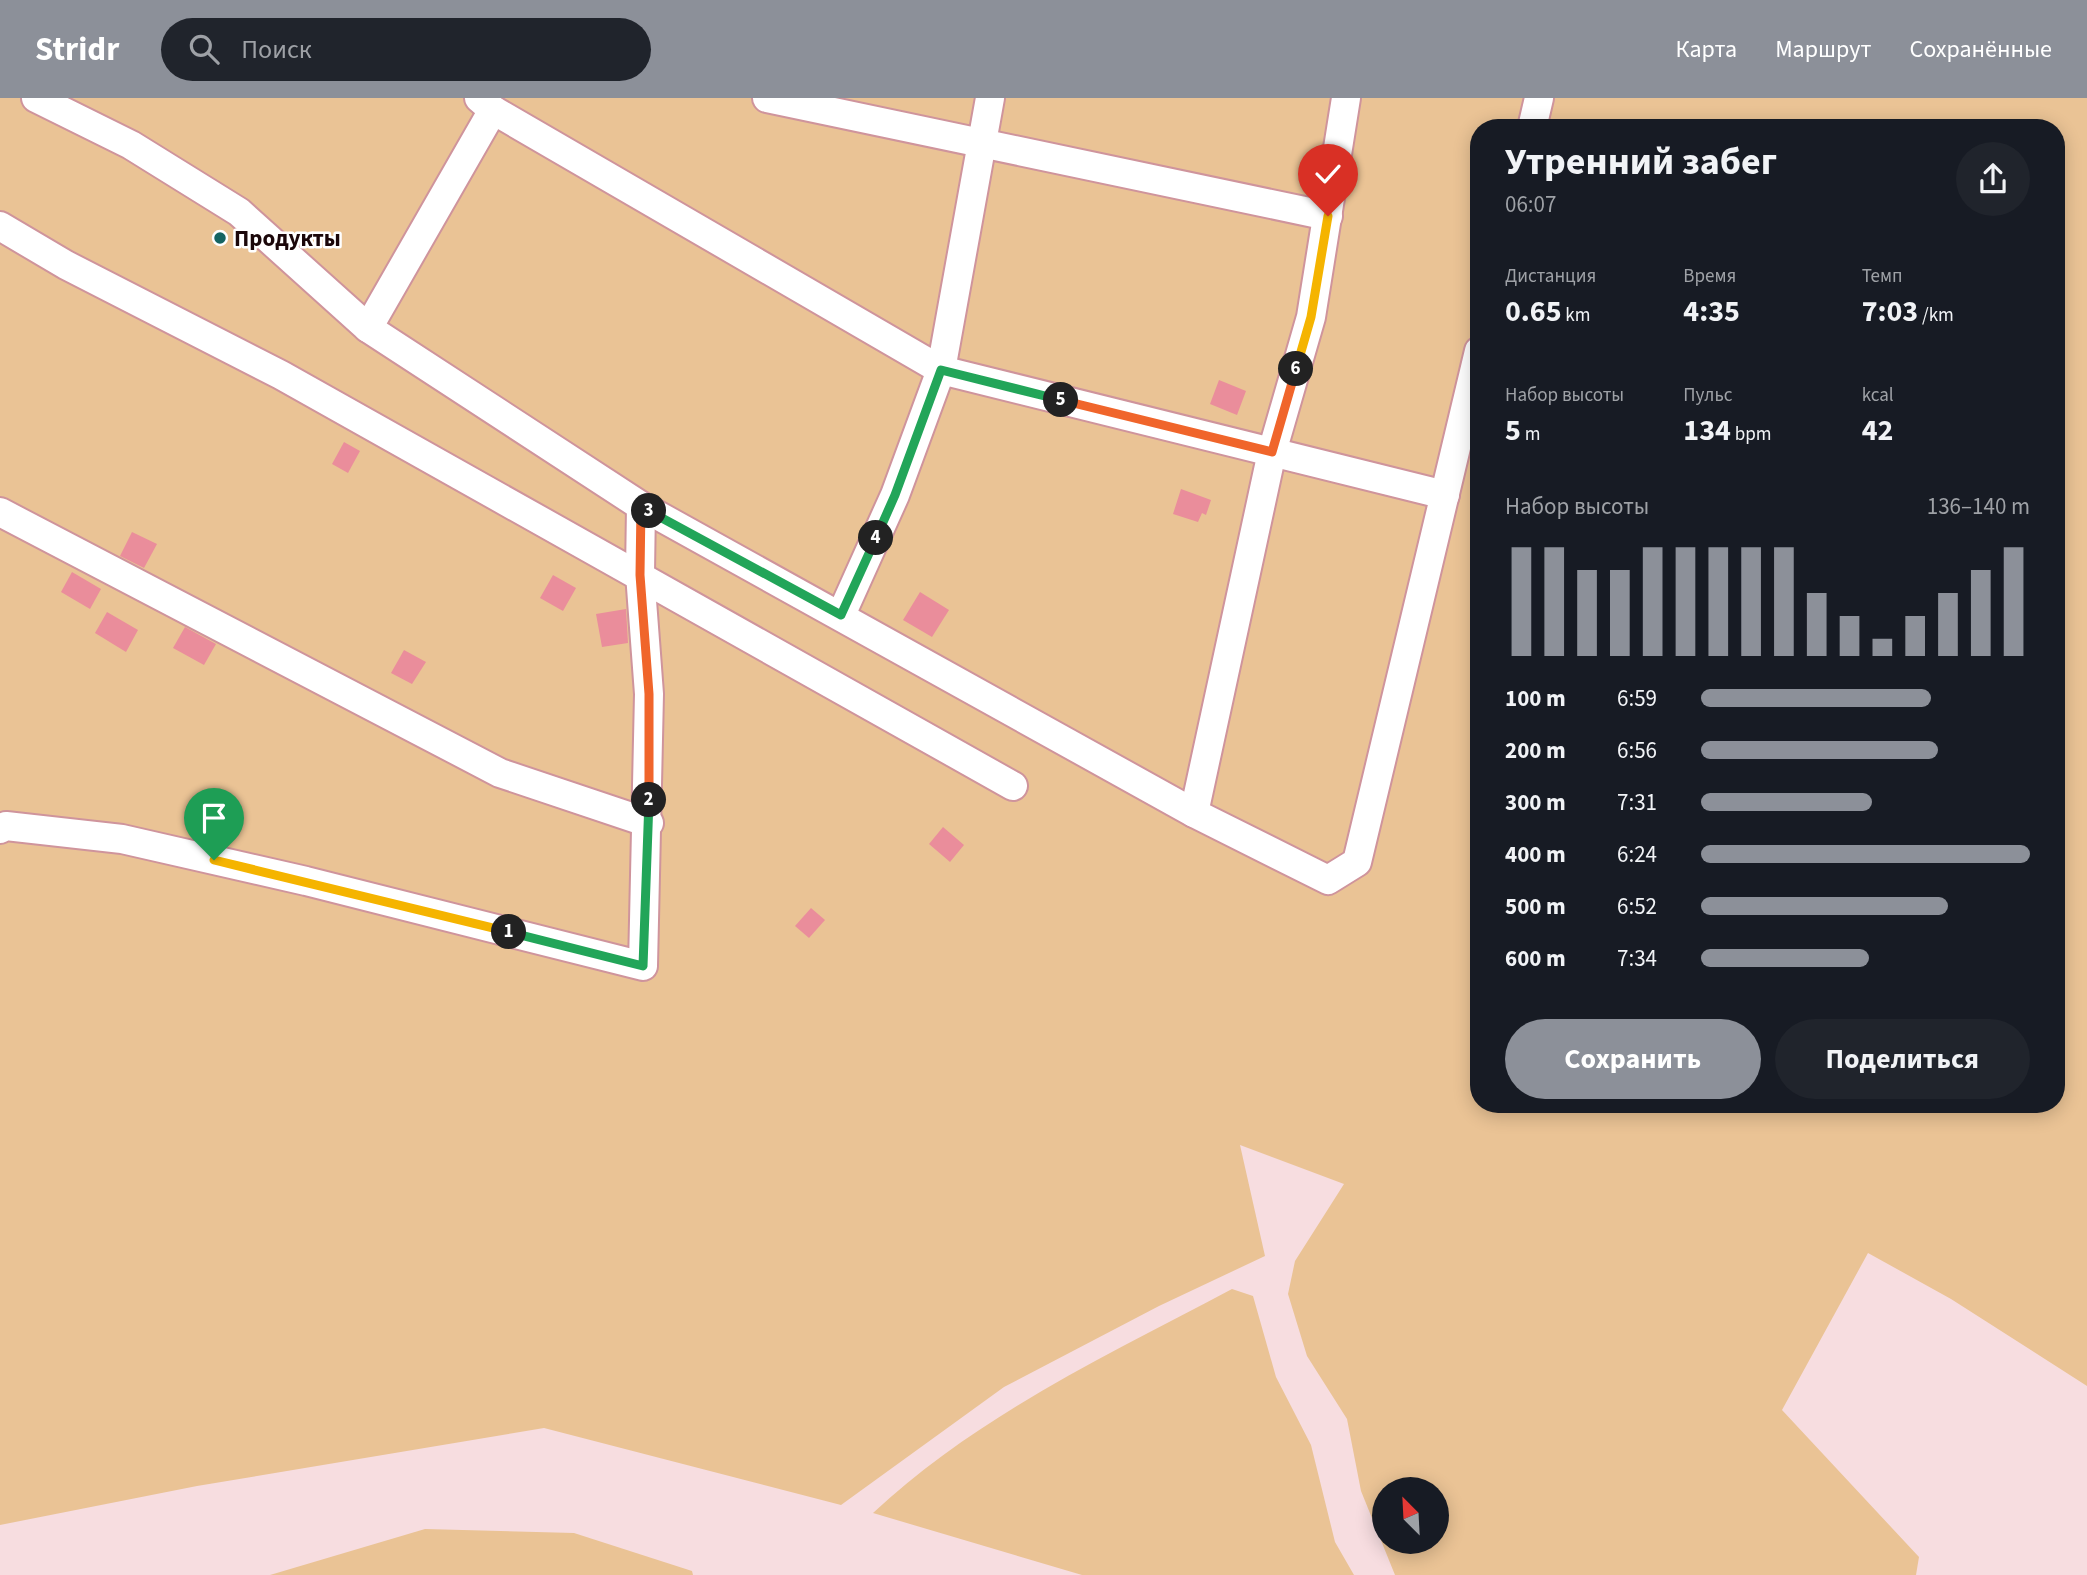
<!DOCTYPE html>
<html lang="ru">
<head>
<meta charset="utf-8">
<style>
  :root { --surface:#171b24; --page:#20242c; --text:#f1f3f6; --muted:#9ea1a6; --accent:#8c9099 }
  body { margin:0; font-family:"Source Sans 3",sans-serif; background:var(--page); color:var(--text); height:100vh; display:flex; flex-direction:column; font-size:26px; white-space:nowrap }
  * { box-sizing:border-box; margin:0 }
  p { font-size:23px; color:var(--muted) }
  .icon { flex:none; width:38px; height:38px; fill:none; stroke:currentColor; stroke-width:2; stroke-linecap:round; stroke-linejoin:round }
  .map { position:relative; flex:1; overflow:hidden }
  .panel { position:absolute; left:1470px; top:21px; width:595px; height:994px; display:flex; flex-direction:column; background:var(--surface); border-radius:28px; box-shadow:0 4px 18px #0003 }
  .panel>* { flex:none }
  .needle { width:46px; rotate:336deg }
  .controls { position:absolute; left:1372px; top:1379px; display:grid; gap:14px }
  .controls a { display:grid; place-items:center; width:77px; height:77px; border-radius:50%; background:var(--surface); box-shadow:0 4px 18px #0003; font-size:35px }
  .pin { position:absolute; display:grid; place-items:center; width:60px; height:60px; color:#fff; margin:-72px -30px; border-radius:50% 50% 50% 0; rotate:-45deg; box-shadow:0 0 7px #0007 }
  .pin .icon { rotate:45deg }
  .km { position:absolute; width:35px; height:35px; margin:-18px; border-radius:50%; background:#222; color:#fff; font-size:19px; line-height:35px; text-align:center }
  .round { display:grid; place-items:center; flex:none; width:74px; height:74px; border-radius:37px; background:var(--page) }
  .headline { display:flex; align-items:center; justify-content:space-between; height:119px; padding:0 35px }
  h1 { font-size:38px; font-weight:700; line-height:52px }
  .figures { display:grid; grid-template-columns:repeat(3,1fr); gap:10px; height:119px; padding:7px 35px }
  .figures div { display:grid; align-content:center }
  .figures b { font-size:30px; font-weight:700 }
  .figures small { font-size:19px; font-weight:400 }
  .figures p { font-size:19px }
  .chart { height:196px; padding:14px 35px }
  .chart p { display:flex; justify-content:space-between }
  .chart svg { width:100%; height:126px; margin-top:7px; stroke:var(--accent); stroke-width:6 }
  .cta { display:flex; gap:14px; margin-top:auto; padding:14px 35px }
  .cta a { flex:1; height:80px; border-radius:42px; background:var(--accent); color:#fff; font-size:28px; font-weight:700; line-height:80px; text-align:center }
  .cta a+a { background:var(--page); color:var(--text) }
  ul { padding:0 35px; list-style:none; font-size:23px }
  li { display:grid; grid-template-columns:112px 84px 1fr; align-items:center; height:52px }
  li i { height:18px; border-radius:9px; background:var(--accent) }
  header { display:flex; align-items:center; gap:42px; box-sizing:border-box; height:98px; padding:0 35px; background:var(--accent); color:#fff }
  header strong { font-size:33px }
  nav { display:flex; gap:38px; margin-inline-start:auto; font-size:24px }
  .search { width:490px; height:63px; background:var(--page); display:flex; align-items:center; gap:18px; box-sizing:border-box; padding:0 24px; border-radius:38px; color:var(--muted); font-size:26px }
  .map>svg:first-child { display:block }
  .green { fill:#eac395; fill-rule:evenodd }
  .building { fill:#ea8d9b }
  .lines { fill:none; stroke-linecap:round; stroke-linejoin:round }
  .minor-casing { stroke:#cf949c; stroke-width:32 }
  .minor { stroke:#fff; stroke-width:28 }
  .split-1-casing { stroke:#fff; stroke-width:14 }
  .split-2-casing { stroke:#fff; stroke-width:14 }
  .split-3-casing { stroke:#fff; stroke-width:14 }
  .split-4-casing { stroke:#fff; stroke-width:14 }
  .split-5-casing { stroke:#fff; stroke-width:14 }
  .split-6-casing { stroke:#fff; stroke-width:14 }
  .split-7-casing { stroke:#fff; stroke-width:14 }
  .split-1 { stroke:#f5b400; stroke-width:9 }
  .split-2 { stroke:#22a559; stroke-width:9 }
  .split-3 { stroke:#f0652b; stroke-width:9 }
  .split-4 { stroke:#22a559; stroke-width:9 }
  .split-5 { stroke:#22a559; stroke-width:9 }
  .split-6 { stroke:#f0652b; stroke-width:9 }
  .split-7 { stroke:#f5b400; stroke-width:9 }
  .poi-dot { fill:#166461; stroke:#fff; stroke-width:2.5 }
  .labels { text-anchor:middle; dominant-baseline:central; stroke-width:5; stroke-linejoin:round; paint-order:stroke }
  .poi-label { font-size:23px; font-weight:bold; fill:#1b070a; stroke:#fff; text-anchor:start }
</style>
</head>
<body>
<header>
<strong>Stridr</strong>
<div class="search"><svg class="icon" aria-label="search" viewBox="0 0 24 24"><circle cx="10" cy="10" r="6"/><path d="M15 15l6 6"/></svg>Поиск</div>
<nav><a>Карта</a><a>Маршрут</a><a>Сохранённые</a></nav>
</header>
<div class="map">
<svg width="2087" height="1477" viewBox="0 0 2087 1477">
  <rect width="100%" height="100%" fill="#f7dde0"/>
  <g class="green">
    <path d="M0,0H2087V1288L1951,1201L1868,1155L1782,1312L1919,1459L1916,1477H1395L1361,1393L1347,1321L1307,1258L1288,1196L1295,1163L1344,1086L1240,1047L1265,1158L1159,1208L1004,1289L841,1407L544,1330L197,1388L0,1427ZM1479,30H2056V1006H1479ZM1384,1391H1437V1444H1384Z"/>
    <path d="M1232,1191L1253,1198L1276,1279L1311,1347L1335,1444L1354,1477H1082L873,1415C978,1317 1106,1258 1232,1191Z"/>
    <polygon points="425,1431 574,1435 692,1473 693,1477 270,1477"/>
  </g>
  <g class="building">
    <polygon points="1219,282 1246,293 1237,317 1210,306"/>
    <polygon points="344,344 360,353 348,375 332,366"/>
    <polygon points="1181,391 1211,402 1206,417 1202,415 1198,424 1173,416"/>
    <polygon points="132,434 157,446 144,470 120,458"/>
    <polygon points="72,474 101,491 90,511 61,494"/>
    <polygon points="553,477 576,490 563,513 540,500"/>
    <polygon points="920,494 949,512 932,539 903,522"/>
    <polygon points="626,511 628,545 602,549 596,516"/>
    <polygon points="107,514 138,532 126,554 95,535"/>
    <polygon points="185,529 216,546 204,567 173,550"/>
    <polygon points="404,552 426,564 412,586 391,575"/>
    <polygon points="943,729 964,747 950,764 929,746"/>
    <polygon points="811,810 825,822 809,840 795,828"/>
  </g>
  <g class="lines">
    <g class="minor-casing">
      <g id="minor">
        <polyline points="36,0 131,47 239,114 368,230 641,408 1194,715 1328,782 1357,764 1479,253"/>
        <polyline points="479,0 493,12 941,272 1445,397"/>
        <polyline points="767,0 1328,118"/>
        <polyline points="1532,30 1539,0"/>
        <polyline points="0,128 66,167 281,277 1013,688"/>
        <polyline points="368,230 493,12"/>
        <polyline points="0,414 500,675 649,725"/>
        <polyline points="841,517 895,397 941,272 990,0"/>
        <polyline points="1194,715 1272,354 1311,219 1346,0"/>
        <polyline points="0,731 6,728 122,741 306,783 643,868 649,596 640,476 641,408"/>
      </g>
    </g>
    <use href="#minor" class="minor"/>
  </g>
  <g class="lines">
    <g class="split-1-casing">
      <polyline id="split-1" points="214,762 509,834"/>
    </g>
    <g class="split-2-casing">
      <polyline id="split-2" points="509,834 643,868 649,702"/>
    </g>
    <g class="split-3-casing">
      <polyline id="split-3" points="649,702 649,596 640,477 641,408 649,413"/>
    </g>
    <g class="split-4-casing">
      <polyline id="split-4" points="649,413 841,517 876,440"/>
    </g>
    <g class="split-5-casing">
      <polyline id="split-5" points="876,440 895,397 941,272 1061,302"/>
    </g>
    <g class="split-6-casing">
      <polyline id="split-6" points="1061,302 1272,354 1296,271"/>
    </g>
    <g class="split-7-casing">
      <polyline id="split-7" points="1296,271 1311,219 1328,118"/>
    </g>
    <use href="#split-1" class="split-1"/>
    <use href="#split-2" class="split-2"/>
    <use href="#split-3" class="split-3"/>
    <use href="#split-4" class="split-4"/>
    <use href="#split-5" class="split-5"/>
    <use href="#split-6" class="split-6"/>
    <use href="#split-7" class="split-7"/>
  </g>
  <circle class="poi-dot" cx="220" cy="140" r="7"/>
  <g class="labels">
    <g class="poi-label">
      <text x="234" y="140">Продукты</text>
    </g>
  </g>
</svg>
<div class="controls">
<a><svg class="needle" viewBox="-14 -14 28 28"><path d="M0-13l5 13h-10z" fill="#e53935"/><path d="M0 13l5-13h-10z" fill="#9ea1a6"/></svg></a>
</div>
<div class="pin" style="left:214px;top:762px;background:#1e9e55"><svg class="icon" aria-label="arrive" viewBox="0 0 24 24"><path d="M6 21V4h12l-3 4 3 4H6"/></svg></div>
<div class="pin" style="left:1328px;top:118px;background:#d93025"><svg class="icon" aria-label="check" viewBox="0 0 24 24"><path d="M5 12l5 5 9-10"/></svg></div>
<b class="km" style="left:509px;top:834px">1</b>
<b class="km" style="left:649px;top:702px">2</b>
<b class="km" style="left:649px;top:413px">3</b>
<b class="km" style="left:876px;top:440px">4</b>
<b class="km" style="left:1061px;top:302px">5</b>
<b class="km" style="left:1296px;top:271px">6</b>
<section class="panel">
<div class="headline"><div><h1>Утренний забег</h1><p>06:07</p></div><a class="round"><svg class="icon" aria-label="share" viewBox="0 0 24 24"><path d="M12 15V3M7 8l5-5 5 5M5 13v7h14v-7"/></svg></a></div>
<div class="figures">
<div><p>Дистанция</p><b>0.65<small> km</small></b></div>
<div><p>Время</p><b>4:35</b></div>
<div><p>Темп</p><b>7:03<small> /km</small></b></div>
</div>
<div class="figures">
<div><p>Набор высоты</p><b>5<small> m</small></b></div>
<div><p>Пульс</p><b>134<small> bpm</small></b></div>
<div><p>kcal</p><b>42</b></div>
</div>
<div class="chart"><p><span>Набор высоты</span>136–140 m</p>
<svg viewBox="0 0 160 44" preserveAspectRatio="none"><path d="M5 44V6M15 44V6M25 44V14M35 44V14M45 44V6M55 44V6M65 44V6M75 44V6M85 44V6M95 44V22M105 44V30M115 44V38M125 44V30M135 44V22M145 44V14M155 44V6"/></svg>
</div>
<ul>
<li><b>100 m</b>6:59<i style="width:70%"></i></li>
<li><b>200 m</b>6:56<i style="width:72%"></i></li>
<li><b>300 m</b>7:31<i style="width:52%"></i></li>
<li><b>400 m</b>6:24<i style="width:100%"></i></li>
<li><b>500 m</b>6:52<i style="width:75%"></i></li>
<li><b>600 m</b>7:34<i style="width:51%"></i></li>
</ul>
<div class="cta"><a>Сохранить</a><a>Поделиться</a></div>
</section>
</div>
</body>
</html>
